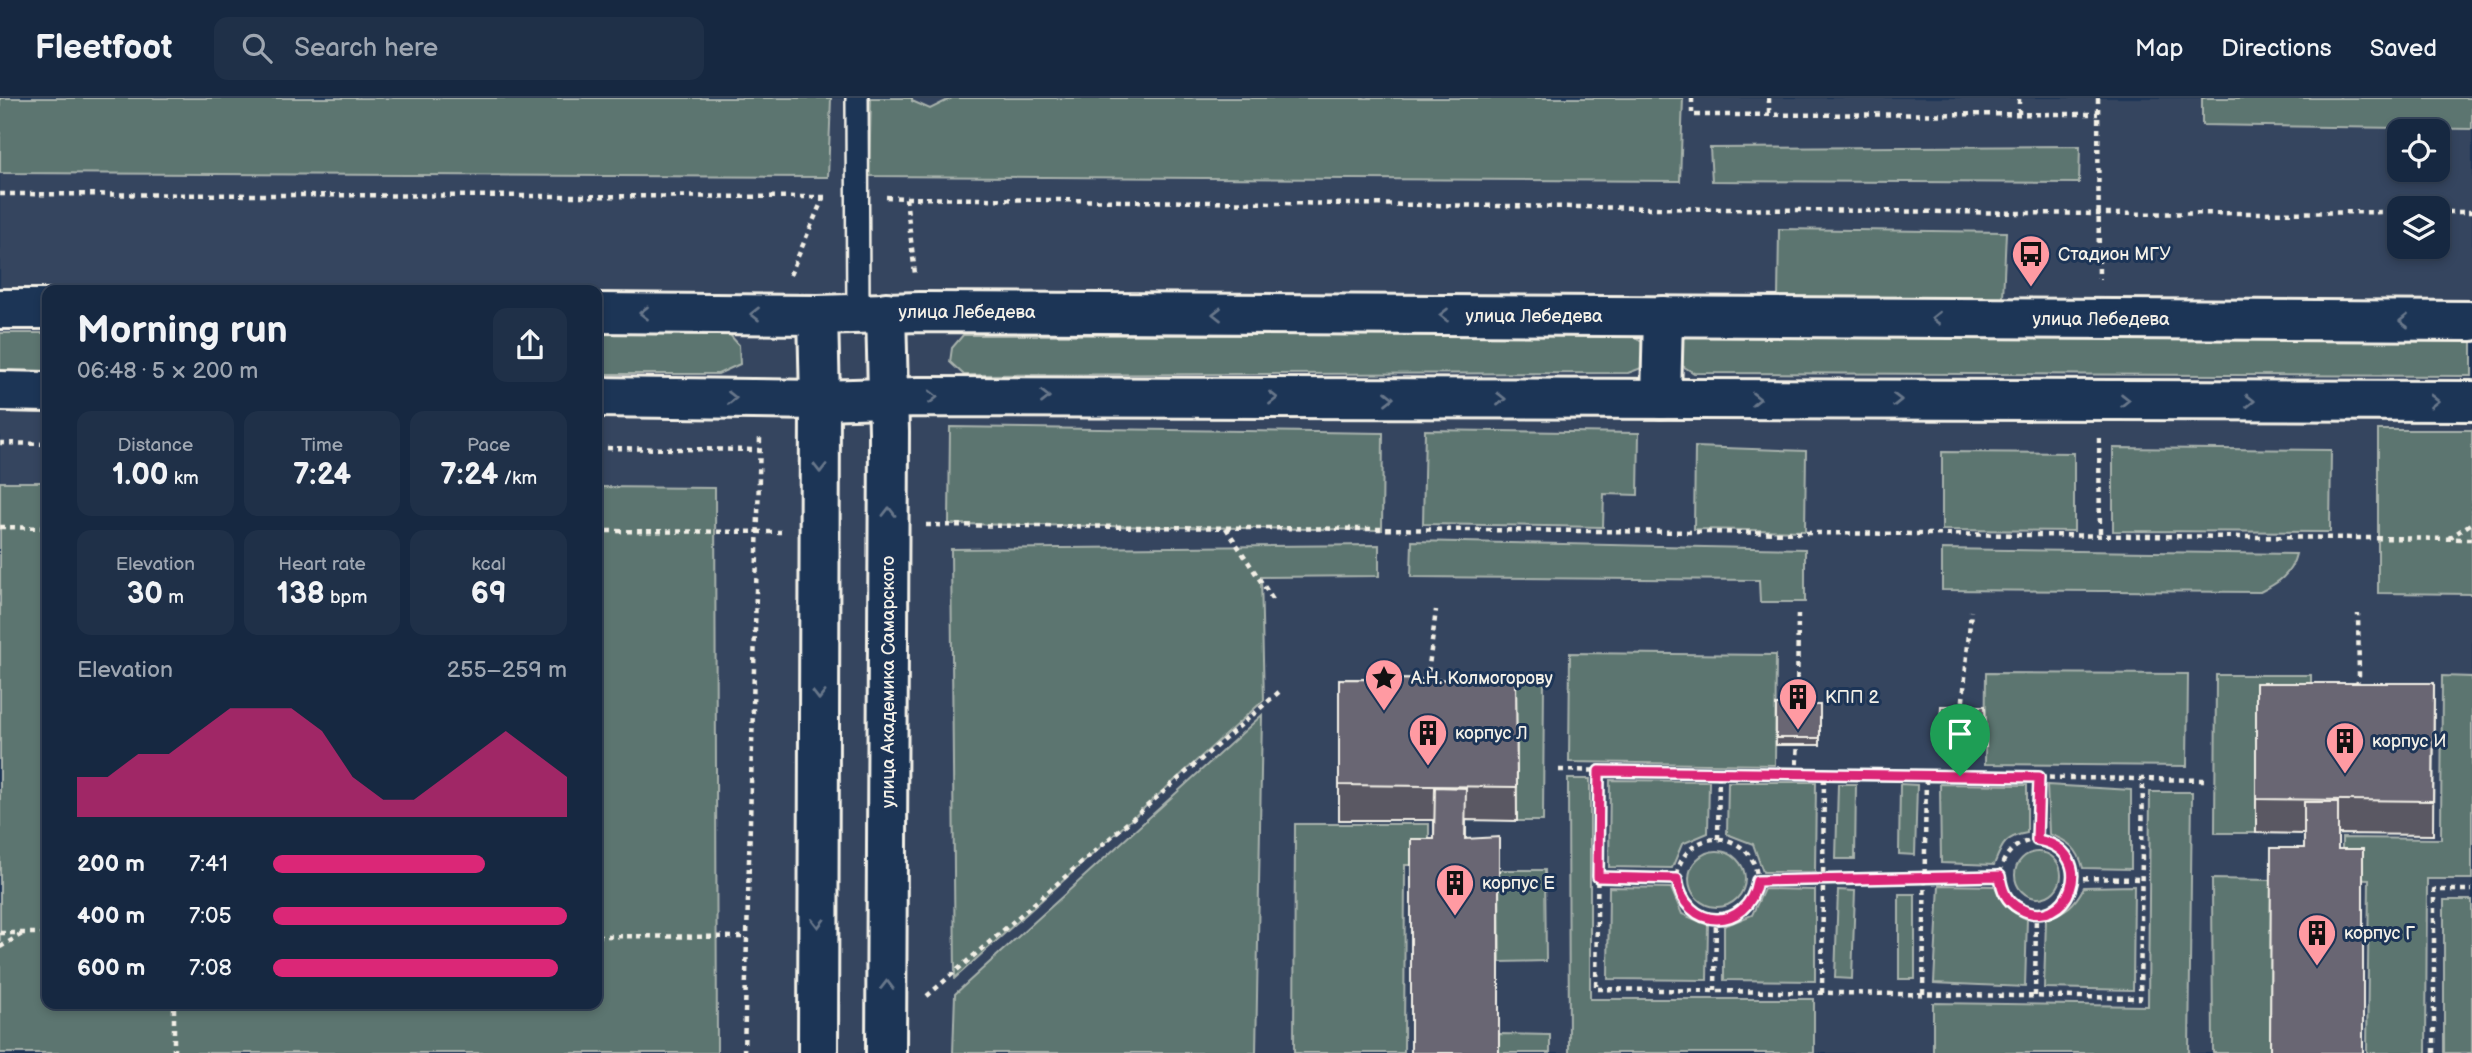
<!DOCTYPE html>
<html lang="en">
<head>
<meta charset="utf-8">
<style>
  :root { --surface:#162841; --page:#1f3048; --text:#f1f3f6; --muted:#9ea6b1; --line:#35445a; --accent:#db2777 }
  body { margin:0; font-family:"Balsamiq Sans",sans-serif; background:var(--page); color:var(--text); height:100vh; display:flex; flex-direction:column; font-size:26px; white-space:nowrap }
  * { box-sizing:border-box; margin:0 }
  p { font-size:23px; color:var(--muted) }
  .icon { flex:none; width:38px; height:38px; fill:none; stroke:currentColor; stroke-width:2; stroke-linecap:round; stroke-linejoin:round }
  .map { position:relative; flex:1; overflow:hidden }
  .panel { position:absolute; left:42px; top:187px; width:560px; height:724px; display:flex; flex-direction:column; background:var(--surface); border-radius:14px; box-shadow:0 4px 10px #0003,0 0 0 2px var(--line) }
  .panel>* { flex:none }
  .buttons { position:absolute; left:2387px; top:21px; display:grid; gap:14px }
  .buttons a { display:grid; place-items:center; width:63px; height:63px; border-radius:14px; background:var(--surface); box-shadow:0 4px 10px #0003,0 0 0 2px var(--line); font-size:35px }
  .pin { position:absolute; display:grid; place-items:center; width:60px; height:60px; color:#fff; margin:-72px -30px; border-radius:50% 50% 50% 0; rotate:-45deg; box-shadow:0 0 7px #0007 }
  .pin .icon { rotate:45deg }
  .round { display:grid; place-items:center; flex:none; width:74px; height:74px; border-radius:14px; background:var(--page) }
  .head { display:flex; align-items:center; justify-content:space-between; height:119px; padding:0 35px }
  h1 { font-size:38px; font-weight:700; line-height:52px }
  .metrics { display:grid; grid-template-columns:repeat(3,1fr); gap:10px; height:119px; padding:7px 35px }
  .metrics div { display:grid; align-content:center; border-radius:14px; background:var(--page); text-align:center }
  .metrics b { font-size:30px; font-weight:700 }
  .metrics small { font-size:19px; font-weight:400 }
  .metrics p { font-size:19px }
  .chart { height:196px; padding:14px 35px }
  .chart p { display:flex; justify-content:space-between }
  .chart svg { width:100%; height:126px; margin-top:7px; fill:var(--accent); opacity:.7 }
  ul { padding:0 35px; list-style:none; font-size:23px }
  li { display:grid; grid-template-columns:112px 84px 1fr; align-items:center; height:52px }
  li i { height:18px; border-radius:9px; background:var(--accent) }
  header { display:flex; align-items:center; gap:42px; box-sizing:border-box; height:98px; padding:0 35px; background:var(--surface); border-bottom:2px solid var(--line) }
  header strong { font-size:33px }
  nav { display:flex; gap:38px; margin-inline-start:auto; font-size:24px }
  .search { width:490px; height:63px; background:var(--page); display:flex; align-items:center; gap:18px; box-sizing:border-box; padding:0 24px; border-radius:14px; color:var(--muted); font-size:26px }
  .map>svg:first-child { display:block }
  .built { fill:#34445f; fill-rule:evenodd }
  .green { fill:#5b7470; stroke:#a8b2ac; stroke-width:2 }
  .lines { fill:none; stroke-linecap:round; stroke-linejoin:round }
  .service-casing { stroke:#f4f1e8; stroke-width:26 }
  .minor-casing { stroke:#f4f1e8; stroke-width:44 }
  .path { stroke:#f4f1e8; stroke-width:4.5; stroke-dasharray:5 5; stroke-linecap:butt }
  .service { stroke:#1d3557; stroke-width:21 }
  .minor { stroke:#1d3557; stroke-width:38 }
  .wall { fill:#5a5863; stroke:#f4f1e8; stroke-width:2 }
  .building { fill:#696673; stroke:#f4f1e8; stroke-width:2 }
  .oneway { stroke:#68778a }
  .route-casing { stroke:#fff; stroke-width:14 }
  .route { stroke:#db2777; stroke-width:9 }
  .labels { text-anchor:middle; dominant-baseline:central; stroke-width:6; stroke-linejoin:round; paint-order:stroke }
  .poi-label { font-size:18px; fill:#f4f1e8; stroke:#1d3557; text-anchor:start }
  .street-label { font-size:18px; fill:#f4f1e8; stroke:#1d3557 }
</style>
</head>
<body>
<header>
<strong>Fleetfoot</strong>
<div class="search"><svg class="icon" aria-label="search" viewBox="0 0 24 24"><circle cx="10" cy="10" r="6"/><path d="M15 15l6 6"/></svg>Search here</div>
<nav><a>Map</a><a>Directions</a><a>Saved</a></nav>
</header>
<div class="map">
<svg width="2472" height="955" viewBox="0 0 2472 955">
  <rect width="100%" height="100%" fill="#1d3557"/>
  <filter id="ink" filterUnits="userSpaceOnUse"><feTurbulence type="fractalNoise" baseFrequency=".0143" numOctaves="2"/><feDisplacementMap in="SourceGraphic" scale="14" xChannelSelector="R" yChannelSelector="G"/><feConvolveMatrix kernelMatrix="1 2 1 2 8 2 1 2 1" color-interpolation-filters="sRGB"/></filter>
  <g filter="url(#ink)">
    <path class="built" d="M0,0H2472V955H0ZM2399,33H2438V72H2399ZM2399,110H2438V149H2399ZM47,192H597V906H47Z"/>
    <g class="green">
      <polygon points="0,0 831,0 828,79 0,75"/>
      <polygon points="871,0 912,0 912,3 930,11 952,0 1683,0 1680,83 869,78"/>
      <polygon points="2202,0 2472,0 2472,31 2202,27"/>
      <polygon points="2080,48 2079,85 1712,83 1710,50"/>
      <polygon points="1779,131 2006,134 2003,200 1778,201"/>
      <polygon points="716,233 729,236 739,247 740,266 718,276 597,276 597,234"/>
      <rect x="0" y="235" width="47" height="40"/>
      <polygon points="1686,235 2472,243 2472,278 1694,275 1681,267 1678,252"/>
      <polygon points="963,237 1631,237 1644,244 1644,269 1628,275 964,277 950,264 952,250"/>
      <polygon points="950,329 1383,335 1382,432 949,426"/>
      <polygon points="1425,332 1639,335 1638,397 1604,396 1603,429 1423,426"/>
      <polygon points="2378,332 2472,332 2472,496 2378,495"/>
      <polygon points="1695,349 1806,353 1805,433 1694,431"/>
      <polygon points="2113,350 2331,352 2330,434 2113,433"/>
      <polygon points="1942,354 2074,355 2074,433 1942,432"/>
      <polygon points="0,384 47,384 47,906 597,906 597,389 715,390 717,955 0,955"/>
      <polygon points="1412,443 1805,451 1805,504 1760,504 1759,482 1411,479"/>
      <polygon points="1379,447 1379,478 1261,479 1264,602 955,880 951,451"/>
      <path d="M1942,451L2296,456C2291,477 2278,485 2260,494L1942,492Z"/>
      <polygon points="1570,555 1776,557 1775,667 1569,664"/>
      <polygon points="1986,575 2188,576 2187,668 1985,666"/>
      <polygon points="2216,577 2311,577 2311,620 2256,620 2256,735 2215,735"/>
      <polygon points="2442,578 2472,579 2472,781 2427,781 2426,955 2367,955 2369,781 2342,780 2342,740 2441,741"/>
      <polygon points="1460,580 1544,581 1543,723 1517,723 1516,616 1460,615"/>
      <polygon points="1262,617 1256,955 953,955 955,896"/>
      <polygon points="1568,681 1590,681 1590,901 1814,901 1814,955 1569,955"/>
      <polygon points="1610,682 1709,683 1708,735 1682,746 1672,770 1609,769"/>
      <polygon points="1728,684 1816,684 1815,774 1763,774 1753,746 1727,736"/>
      <polygon points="1838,686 1856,686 1855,761 1836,761"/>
      <polygon points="1900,686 1917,687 1915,757 1899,756"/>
      <path d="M1940,686L2027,687V735C2004,739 2002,747 1994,767L1941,765Z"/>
      <path d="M2047,687L2131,692V771L2083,770C2078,750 2068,743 2049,736Z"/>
      <polygon points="2150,694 2192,694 2189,955 1933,955 1933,905 2148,908"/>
      <polygon points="1295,726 1429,726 1429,767 1405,767 1404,955 1294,955"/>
      <circle cx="1717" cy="781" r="28"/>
      <circle cx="2038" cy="777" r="23"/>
      <polygon points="1499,772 1545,772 1546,863 1500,864"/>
      <polygon points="2212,781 2271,782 2270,955 2213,955"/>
      <path d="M1939,787L1995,788C2002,806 2010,814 2027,821L2025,889L1934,885Z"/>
      <path d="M2134,788L2133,892L2044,890L2046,821C2066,812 2073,810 2084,789Z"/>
      <polygon points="1609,789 1671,790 1682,816 1708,827 1707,882 1608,881"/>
      <polygon points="1764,791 1815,792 1815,883 1724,882 1724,828 1752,817"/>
      <polygon points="1838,792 1855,793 1852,881 1835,880"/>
      <rect x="1899" y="796" width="16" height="85"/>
      <rect x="2444" y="802" width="28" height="153"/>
      <polygon points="1499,936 1550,937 1550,955 1499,955"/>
    </g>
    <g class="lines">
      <g class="service-casing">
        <polyline id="service" points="857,0 858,215"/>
      </g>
      <g class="minor-casing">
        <g id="minor">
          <polyline points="0,211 47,211"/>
          <polyline points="886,214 889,334 886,955"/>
          <polyline points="597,215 818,217 920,214 2472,223"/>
          <polyline points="818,217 820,302 818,955"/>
          <polyline points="0,293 47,294"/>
          <polyline points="597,299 820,302 919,299 2472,303"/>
          <polyline points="1661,301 1663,218"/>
        </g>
      </g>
      <g class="path">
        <polyline points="1692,0 1692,17 2098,16"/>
        <polyline points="2098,0 2099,181"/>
        <polyline points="1769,15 1769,0"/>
        <polyline points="2019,16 2019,0"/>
        <polyline points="0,96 829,99"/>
        <polyline points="886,99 906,100 915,176"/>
        <polyline points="906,100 2099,116 2399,114"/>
        <polyline points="2438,114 2472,114"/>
        <polyline points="790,177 823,100"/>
        <polyline points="2099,340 2100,437"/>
        <polyline points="0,345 47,346"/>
        <polyline points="597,350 759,352"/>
        <polyline points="926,427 2472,441"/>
        <polyline points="0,429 47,430"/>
        <polyline points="1226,430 1275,505"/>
        <polyline points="597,433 781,434"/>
        <polyline points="2449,440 2472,425"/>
        <polyline points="1427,584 1436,512"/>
        <polyline points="2357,588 2359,577 2358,516"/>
        <polyline points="1797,611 1798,514"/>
        <polyline points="1962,613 1971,513"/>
        <polyline points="1559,672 2204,682"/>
        <polyline points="1599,673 1596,891 2140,900 2143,681"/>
        <polyline points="1796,676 1798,644"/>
        <polyline points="1960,678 1961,643"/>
        <polyline points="1718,741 1719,674"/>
        <circle cx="1717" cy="781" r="40"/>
        <polyline points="2037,742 2039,679"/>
        <circle cx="2037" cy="779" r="37"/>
        <polyline points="1598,779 1677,781"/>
        <polyline points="2073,780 2142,781"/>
        <polyline points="1757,783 2000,778"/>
        <polyline points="0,835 47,835"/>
        <polyline points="597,838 746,839"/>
        <polyline points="0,849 22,836"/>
        <polyline points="1715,893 1716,821"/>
        <polyline points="1822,895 1824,676"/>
        <polyline points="1923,896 1926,677"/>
        <polyline points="927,898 1279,594"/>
        <polyline points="2035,898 2036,815"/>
        <polyline points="174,955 174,906"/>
        <polyline points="744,955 760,340"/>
        <polyline points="2434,955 2434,792 2472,792"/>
      </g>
      <use href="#service" class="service"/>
      <use href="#minor" class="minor"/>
    </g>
    <g class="wall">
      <polygon points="1339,581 1516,582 1517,723 1466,722 1466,741 1499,955 1434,741 1434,722 1339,722"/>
      <polygon points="2256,585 2434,585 2433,737 2338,736 2338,751 2363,955 2304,736 2256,735"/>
      <rect x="1776" y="607" width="44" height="40"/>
      <polygon points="1941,608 1985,608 1986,649 1940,648"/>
    </g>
    <g class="building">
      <polygon points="1339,581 1516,582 1517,689 1339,687"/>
      <polygon points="2256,585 2434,585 2433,703 2256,701"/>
      <rect x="1776" y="607" width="44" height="33"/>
      <polygon points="1941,608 1985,608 1986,642 1940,641"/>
      <polygon points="1435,689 1466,690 1465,741 1499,739 1499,955 1411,955 1411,741 1434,741"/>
      <polygon points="2304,704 2338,704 2338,751 2363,751 2363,955 2270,955 2271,750 2304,750"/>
    </g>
    <defs><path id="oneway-chevron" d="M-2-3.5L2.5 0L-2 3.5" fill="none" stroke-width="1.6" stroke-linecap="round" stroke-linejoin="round" transform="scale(1.75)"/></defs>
    <g class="oneway">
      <use href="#oneway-chevron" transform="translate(644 215) rotate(-180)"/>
      <use href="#oneway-chevron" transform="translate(755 216) rotate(-180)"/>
      <use href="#oneway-chevron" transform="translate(1217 216) rotate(-180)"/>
      <use href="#oneway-chevron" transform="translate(1444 217) rotate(-180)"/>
      <use href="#oneway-chevron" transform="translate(1936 220) rotate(-180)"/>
      <use href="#oneway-chevron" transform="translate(2404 223) rotate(-180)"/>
      <use href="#oneway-chevron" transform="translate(933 299)"/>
      <use href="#oneway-chevron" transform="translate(1045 299)"/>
      <use href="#oneway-chevron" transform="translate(732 300)"/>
      <use href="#oneway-chevron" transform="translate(1273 300)"/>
      <use href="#oneway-chevron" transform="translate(1389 300)"/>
      <use href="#oneway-chevron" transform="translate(1501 301)"/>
      <use href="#oneway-chevron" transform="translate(1756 301)"/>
      <use href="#oneway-chevron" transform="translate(1897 302) rotate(-1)"/>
      <use href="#oneway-chevron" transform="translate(2125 302)"/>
      <use href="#oneway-chevron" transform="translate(2250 303)"/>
      <use href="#oneway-chevron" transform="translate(2434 303)"/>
      <use href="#oneway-chevron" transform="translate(820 370) rotate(90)"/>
      <use href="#oneway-chevron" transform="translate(889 414) rotate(-90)"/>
      <use href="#oneway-chevron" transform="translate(819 597) rotate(90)"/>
      <use href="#oneway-chevron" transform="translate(818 825) rotate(90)"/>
      <use href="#oneway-chevron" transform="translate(887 887) rotate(-90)"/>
    </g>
  </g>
  <g class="lines" filter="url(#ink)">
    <g class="route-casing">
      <path id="route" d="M1599,673L2039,679L2037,742C2102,753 2067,838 2019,810C2006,803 2002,792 2000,778L1757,783C1748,835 1684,833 1677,781L1598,779Z"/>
    </g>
    <use href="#route" class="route"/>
  </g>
  <defs>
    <g id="bus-pin" transform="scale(2.0125)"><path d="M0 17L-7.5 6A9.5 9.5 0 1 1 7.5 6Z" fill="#ff9aa2" stroke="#1d3557"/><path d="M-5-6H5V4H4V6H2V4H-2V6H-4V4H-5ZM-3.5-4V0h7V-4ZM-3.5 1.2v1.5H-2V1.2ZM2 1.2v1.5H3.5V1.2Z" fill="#111"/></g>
    <g id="sight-pin" transform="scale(2.0125)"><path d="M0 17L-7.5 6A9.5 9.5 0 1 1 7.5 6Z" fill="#ff9aa2" stroke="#1d3557"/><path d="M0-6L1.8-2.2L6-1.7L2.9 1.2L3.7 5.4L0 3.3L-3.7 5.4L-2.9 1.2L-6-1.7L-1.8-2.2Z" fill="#111"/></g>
    <g id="building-pin" transform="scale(2.0125)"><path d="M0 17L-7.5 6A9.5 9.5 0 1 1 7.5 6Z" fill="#ff9aa2" stroke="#1d3557"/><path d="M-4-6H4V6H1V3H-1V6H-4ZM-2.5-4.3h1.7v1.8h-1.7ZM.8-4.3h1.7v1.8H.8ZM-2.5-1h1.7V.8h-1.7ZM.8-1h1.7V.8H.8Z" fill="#111"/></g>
  </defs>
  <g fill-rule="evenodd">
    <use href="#bus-pin" x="2031" y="156"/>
    <use href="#sight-pin" x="1384" y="580"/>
    <use href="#building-pin" x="1798" y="599"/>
    <use href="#building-pin" x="1428" y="635"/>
    <use href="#building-pin" x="2345" y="643"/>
    <use href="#building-pin" x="1455" y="785"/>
    <use href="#building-pin" x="2317" y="835"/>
  </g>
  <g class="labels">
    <g class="poi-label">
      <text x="2058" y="156">Стадион МГУ</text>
      <text x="1411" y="580">А.Н. Колмогорову</text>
      <text x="1825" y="599">КПП 2</text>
      <text x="1455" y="635">корпус Л</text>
      <text x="2372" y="643">корпус И</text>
      <text x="1482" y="785">корпус Е</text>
      <text x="2344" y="835">корпус Г</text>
    </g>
    <g class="street-label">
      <text x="967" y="214">улица Лебедева</text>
      <text x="1534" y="218">улица Лебедева</text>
      <text x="2101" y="221">улица Лебедева</text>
      <text transform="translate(888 584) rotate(-90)">улица Академика Самарского</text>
    </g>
  </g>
</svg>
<div class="buttons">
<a><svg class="icon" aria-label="locate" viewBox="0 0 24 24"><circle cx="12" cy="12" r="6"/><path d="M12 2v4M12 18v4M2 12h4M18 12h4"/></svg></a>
<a><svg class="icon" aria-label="layers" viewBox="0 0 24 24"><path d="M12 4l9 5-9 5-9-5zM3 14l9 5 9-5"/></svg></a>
</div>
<div class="pin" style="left:1960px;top:678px;background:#1e9e55"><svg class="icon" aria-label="arrive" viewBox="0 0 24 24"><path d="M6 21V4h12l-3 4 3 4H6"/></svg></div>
<section class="panel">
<div class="head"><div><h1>Morning run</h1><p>06:48 · 5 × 200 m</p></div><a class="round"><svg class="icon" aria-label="share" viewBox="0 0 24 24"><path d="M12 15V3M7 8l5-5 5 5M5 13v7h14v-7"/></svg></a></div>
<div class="metrics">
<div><p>Distance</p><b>1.00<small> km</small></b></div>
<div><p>Time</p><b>7:24</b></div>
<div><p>Pace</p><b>7:24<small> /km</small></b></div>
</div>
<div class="metrics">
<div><p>Elevation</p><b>30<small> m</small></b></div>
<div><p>Heart rate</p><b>138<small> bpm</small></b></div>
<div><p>kcal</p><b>69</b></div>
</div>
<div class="chart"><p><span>Elevation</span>255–259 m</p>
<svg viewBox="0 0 160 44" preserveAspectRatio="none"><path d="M0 44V30L10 30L20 22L30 22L40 14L50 6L60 6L70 6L80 14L90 30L100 38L110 38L120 30L130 22L140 14L150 22L160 30V44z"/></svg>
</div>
<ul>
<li><b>200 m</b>7:41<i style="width:72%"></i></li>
<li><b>400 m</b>7:05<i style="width:100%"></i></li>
<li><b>600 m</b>7:08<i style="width:97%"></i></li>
</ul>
</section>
</div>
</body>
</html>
